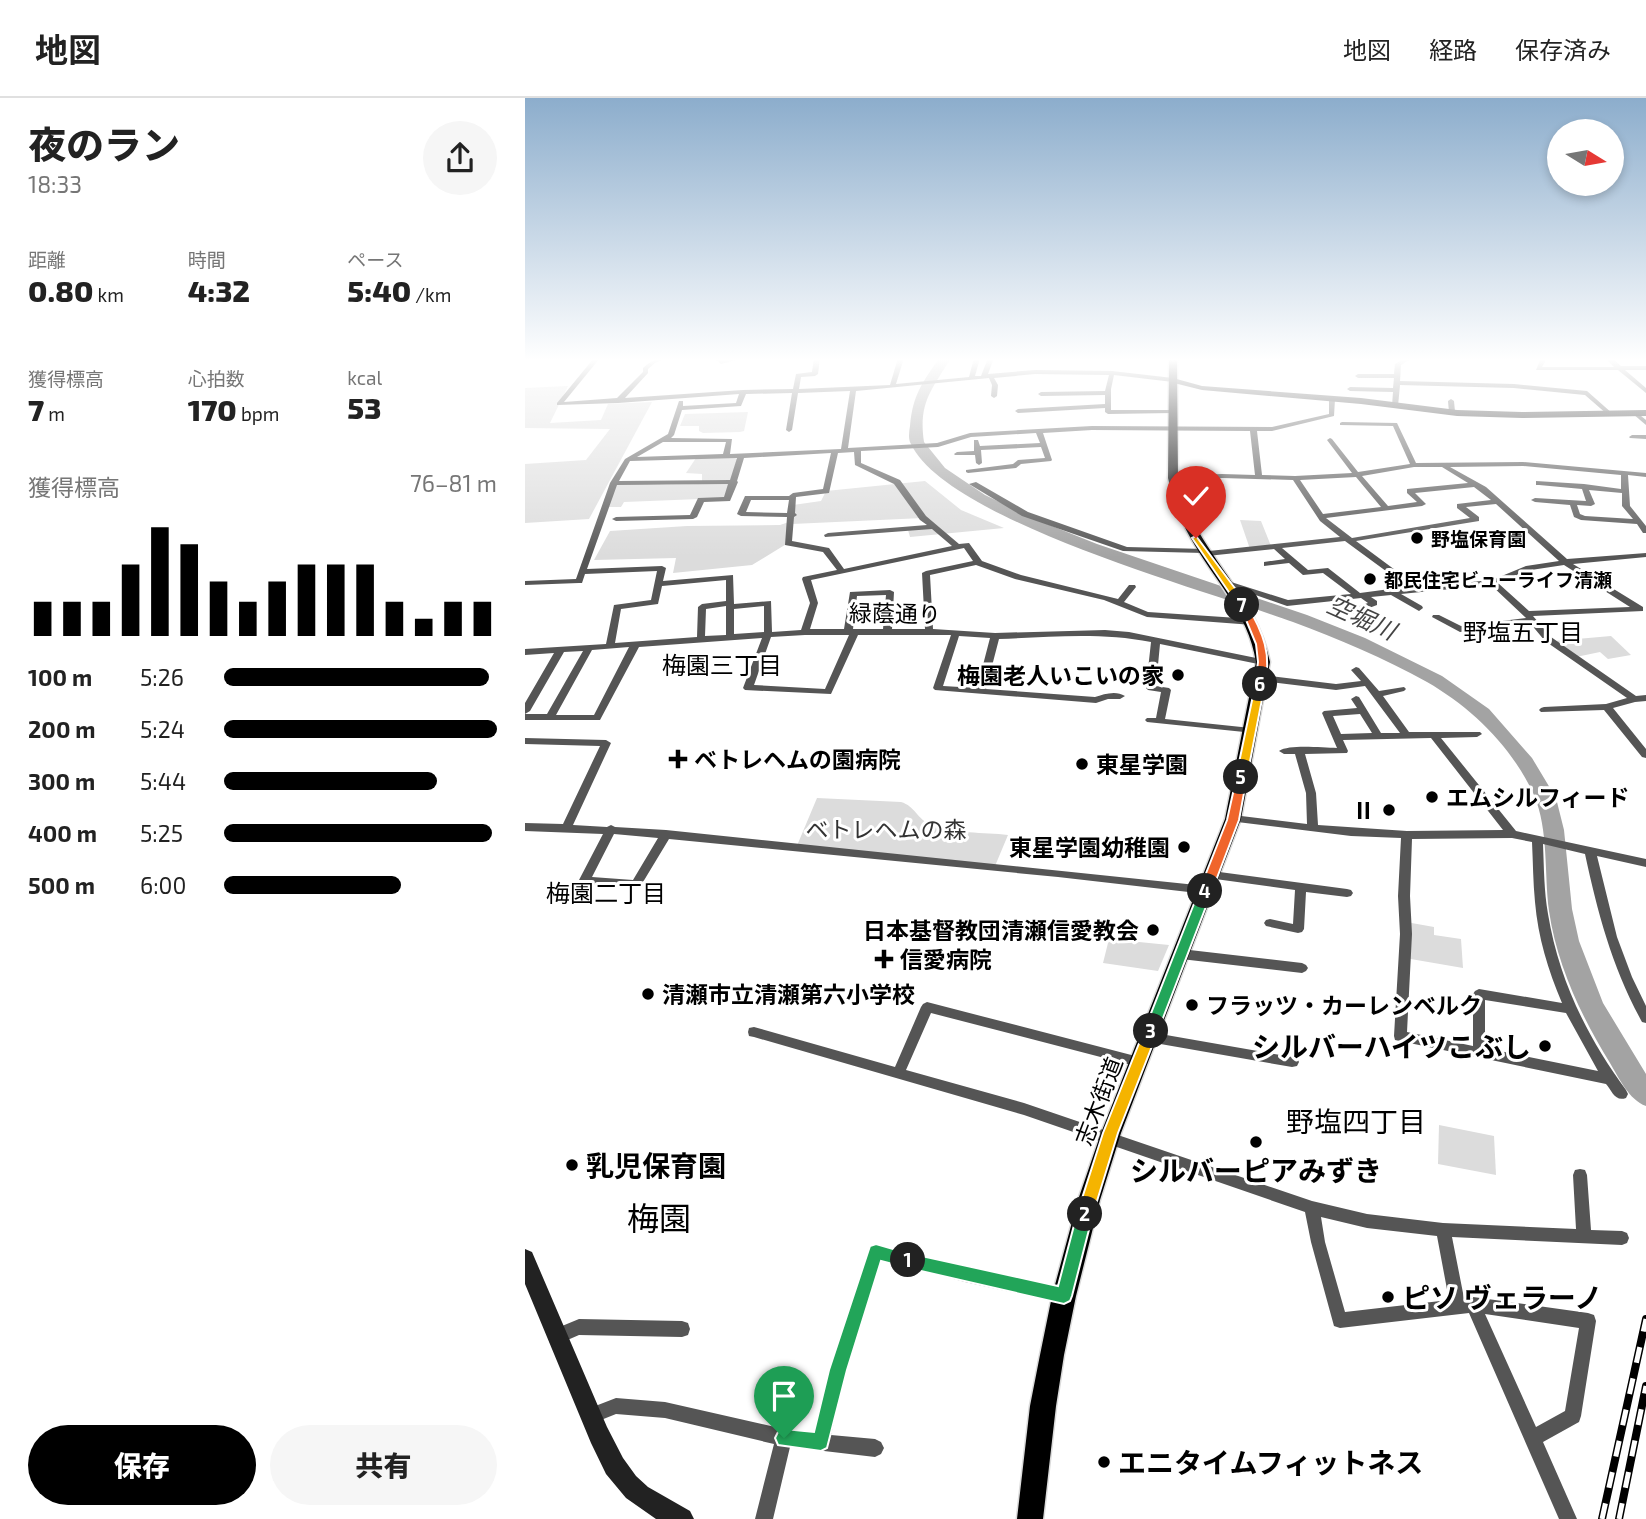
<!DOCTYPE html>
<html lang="ja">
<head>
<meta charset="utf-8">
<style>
  :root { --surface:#fff; --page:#f6f6f6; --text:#222; --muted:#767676; --line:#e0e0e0; --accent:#000 }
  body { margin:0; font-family:"Exo 2","Noto Sans JP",sans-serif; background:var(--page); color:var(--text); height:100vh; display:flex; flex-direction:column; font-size:26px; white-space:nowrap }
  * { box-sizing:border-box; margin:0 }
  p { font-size:23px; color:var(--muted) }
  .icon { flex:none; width:38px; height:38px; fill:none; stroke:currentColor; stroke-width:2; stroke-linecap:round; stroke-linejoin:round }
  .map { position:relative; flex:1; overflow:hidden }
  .panel { display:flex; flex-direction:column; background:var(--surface); width:525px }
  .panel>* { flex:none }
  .needle { width:46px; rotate:101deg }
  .buttons { position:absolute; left:1022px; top:21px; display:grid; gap:14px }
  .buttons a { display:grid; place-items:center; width:77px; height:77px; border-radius:50%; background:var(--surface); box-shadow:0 4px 10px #0003; font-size:35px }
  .pin { position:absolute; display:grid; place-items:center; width:60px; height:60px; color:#fff; margin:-72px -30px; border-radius:50% 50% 50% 0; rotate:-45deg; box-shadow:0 0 7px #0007 }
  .pin .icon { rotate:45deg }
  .km { position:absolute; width:35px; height:35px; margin:-18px; border-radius:50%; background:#222; color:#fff; font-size:19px; line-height:35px; text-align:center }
  .round { display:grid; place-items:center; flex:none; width:74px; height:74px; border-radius:37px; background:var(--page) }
  .head { display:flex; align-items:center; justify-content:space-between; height:119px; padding:0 28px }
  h1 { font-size:38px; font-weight:800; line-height:52px }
  .figures { display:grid; grid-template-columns:repeat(3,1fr); gap:10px; height:119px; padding:7px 28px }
  .figures div { display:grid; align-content:center }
  .figures b { font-size:30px; font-weight:800 }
  .figures small { font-size:19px; font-weight:400 }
  .figures p { font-size:19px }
  .chart { height:196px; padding:14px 28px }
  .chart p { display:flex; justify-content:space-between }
  .chart svg { width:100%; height:126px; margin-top:7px; stroke:var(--accent); stroke-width:6 }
  .cta { display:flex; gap:14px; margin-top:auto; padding:14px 28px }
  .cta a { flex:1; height:80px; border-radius:42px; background:var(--accent); color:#fff; font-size:28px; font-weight:800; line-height:80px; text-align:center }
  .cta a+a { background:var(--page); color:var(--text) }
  ul { padding:0 28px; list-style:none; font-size:23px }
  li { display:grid; grid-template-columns:112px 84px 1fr; align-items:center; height:52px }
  li i { height:18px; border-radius:9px; background:var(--accent) }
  header { display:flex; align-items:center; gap:42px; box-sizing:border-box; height:98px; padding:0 35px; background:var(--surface); border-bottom:2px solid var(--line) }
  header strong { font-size:33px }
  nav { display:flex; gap:38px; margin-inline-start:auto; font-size:24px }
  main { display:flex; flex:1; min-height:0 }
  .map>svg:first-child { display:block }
  .green { fill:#dcdcdc }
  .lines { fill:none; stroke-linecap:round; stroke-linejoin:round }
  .river { fill:#a3a3a3; fill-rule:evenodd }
  .primary-casing { stroke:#dbdbdb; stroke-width:3 }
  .street { fill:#555; fill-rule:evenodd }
  .secondary { fill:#222; fill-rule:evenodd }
  .primary { fill:#000; fill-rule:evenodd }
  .rail-casing { stroke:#000; stroke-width:8 }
  .rail { stroke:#fff; stroke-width:5; stroke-dasharray:16; stroke-linecap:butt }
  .split-1 { fill:#22a559; stroke:#fff; stroke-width:2 }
  .split-2 { fill:#22a559; stroke:#fff; stroke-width:2 }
  .split-3 { fill:#f5b400; stroke:#fff; stroke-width:2 }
  .split-4 { fill:#22a559; stroke:#fff; stroke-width:2 }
  .split-5 { fill:#f0652b; stroke:#fff; stroke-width:2 }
  .split-6 { fill:#f5b400; stroke:#fff; stroke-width:2 }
  .split-7 { fill:#f0652b; stroke:#fff; stroke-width:2 }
  .split-8 { fill:#f5b400; stroke:#fff; stroke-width:2 }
  .poi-dot { fill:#000; stroke:#fff; stroke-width:2.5 }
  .labels { text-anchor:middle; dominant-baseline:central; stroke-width:6; stroke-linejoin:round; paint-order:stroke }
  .far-poi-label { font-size:19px; font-weight:bold; fill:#000; stroke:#fff; text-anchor:start }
  .street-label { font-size:23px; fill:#000; stroke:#fff }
  .poi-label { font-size:23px; font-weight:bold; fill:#000; stroke:#fff; text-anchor:start }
  .park-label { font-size:23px; fill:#333; stroke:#fff }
  .water-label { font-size:24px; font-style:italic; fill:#444; stroke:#fff }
  .neighbourhood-label { font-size:24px; fill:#000; stroke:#fff }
  .near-poi-label { font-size:28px; font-weight:bold; fill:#000; stroke:#fff; text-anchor:start }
  .near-neighbourhood-label { font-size:28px; fill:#000; stroke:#fff }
  .near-quarter-label { font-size:32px; fill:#000; stroke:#fff }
</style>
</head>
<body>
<header>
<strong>地図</strong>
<nav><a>地図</a><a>経路</a><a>保存済み</a></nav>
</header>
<main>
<section class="panel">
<div class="head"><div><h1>夜のラン</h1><p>18:33</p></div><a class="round"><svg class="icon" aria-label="share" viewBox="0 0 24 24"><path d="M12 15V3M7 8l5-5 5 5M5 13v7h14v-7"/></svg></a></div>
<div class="figures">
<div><p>距離</p><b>0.80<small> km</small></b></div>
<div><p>時間</p><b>4:32</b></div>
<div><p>ペース</p><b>5:40<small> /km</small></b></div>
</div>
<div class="figures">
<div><p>獲得標高</p><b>7<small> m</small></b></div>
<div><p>心拍数</p><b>170<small> bpm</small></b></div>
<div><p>kcal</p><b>53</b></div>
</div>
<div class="chart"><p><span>獲得標高</span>76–81 m</p>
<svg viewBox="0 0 160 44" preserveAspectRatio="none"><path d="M5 44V32M15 44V32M25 44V32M35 44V19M45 44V6M55 44V12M65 44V25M75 44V32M85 44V25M95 44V19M105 44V19M115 44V19M125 44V32M135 44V38M145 44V32M155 44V32"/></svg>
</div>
<ul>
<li><b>100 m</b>5:26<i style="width:97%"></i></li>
<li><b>200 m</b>5:24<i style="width:100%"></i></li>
<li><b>300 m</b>5:44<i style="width:78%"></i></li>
<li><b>400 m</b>5:25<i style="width:98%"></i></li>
<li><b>500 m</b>6:00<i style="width:65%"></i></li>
</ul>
<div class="cta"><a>保存</a><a>共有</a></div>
</section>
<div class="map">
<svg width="1121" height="1421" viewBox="0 0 1121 1421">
  <rect width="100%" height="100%" fill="#fff"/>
  <g class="green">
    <polygon points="43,288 25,325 76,322 83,306 127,304 64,421 0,425 0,366 61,362 85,331 0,330 0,290"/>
    <polygon points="223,314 219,333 215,334 178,335 174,333 174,328 155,328 160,316"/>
    <polygon points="208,359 212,361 206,382 177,383 177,376 161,375 171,360"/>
    <polygon points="400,383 436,412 479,430 385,439 383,432 407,429 398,420 267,426 263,445 227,467 148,475 151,460 69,462 85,433 162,428 255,427 267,423 268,407 296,403 301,393"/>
    <polygon points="92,385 142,387 206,385 200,400 99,404 96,409 83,409"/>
    <polygon points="715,422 736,423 746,448 725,451"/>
    <polygon points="1086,538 1106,557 1083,561 1075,554 1051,559 1029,543"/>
    <path d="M292,700L376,704C390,708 392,721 406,727C428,736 459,734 483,737L470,768L271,750Z"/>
    <polygon points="881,824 909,829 909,837 936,841 938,870 880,860"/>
    <polygon points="584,841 644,847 633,873 578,865"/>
    <polygon points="914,1027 969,1038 971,1077 913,1066"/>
  </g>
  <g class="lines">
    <path class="river" d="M414,260H426C407,291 393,305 399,344L420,370L460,397L512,422L572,446L782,517L840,540L917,578L964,611L1007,660L1031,700L1039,732L1047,811L1054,843L1078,905L1121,976V1008C1104,1002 1094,980 1085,965C1056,918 1032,867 1024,813C1019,775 1024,733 1009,697C987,649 947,610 902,584C859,560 814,541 768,524C686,494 422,423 386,346C383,341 384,334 385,328C388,296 397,286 414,260Z"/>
    <g class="primary-casing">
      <path id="primary" d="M644,260H652L653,380C659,401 666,422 678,441C703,482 735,515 745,564L716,721L596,1035L575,1102L551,1198L539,1257L531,1308L518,1421H492L505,1308L515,1257L527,1198L553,1102L576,1035L700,721L731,564C723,514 689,482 665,439C656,423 650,406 645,388L643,380Z"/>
    </g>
    <g class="street">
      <path d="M69,260H75L39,304L92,300L118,274V270C126,263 131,260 142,260L130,265L123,271V275L100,300L218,292L268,291L271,276L287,274L289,260H295L293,276L290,278L276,279L274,291L365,287L373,260H379L371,286L444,279L449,260H455L450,278H456L463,260H469L463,276L510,272L587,273L648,280L651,282L648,284L589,277L586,291V312H650L651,313L648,315L583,316L580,314V310L493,315L490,313L493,311L580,306V297L516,298L513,296L516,294L580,293L584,277L510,276L469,280L473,287L472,298L469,300L466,298L467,287L464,280L331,293L323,350L412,345L445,335L567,328L747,329L804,316V301L807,299L810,301L809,318L747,333H732L737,377L770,378L827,375L802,342L805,340L807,341L833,374L885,366L868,328L815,327V325L817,324L872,325L891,365L998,364L1121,375V379L1103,377L1105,408L1121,428V435H1118L1112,426L1056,422L1049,419L1045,407L1010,404L1006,402L1010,400L1061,403L1057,391L1014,387H1011V383L1059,386L1096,391V377L998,368L925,369L961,389L1042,461L1121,455V459L1048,466L1118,509V513L1008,518L1026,539L1111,598L1121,597V603L1110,604L1088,610L1121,651V660L1117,659L1079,612L1016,614L1014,612L1016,610L1019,609L1081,606L1102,600L1020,543L1005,525L935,534L907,519L908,517H914L936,528L1001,520L966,487L876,496L897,508L898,510L894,513L866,497L846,499L852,503V507L828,516L825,515V511L843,505L836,500L762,508L699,486L703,484H706L763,502L826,496L798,475L778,477L764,465L739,468V464L760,461L749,451L682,458H679V455L598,453L497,418L444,386L451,384L503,414L602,449L680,451L684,453L815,439L795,423L768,382L697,380L648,382L644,380L648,378L697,376L730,377L725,333L567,332L518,335L527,362L526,363L496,366L491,370L443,375L441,374V372L488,366L493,362L520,360L516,349L456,352L457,365L454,367L451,365L450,357H430L429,356L432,354L449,353V342H453L455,348L515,345L511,335L446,339L413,349L336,353V365L375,382L401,418L434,446L444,445L457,463L496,477L593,501L604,487H610L611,489L599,504L623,514L728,521L732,524L728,527L622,519L579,502L490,481L451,467L405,477L408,531L470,535L580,532L604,534L741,562L742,564L738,567L635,546L631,588L644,590L646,592L640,621L726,630L731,633L729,635L622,624L620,622L622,620H631L636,594L623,592L621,590L626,544C576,534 525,539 474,541L461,591L570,599C579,596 591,592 600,598L595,601H583L571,605L410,592L408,590L426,537H333L306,596L220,592L218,590L237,540L114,549L75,622H0V616H22L58,553L39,554L5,613L0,616V605L29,555L0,557V551L81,546L89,507L126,502L132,473L60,476L57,485H54L0,487V483L51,481L85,385L100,361L143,336L154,303H158V308L211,305L214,296L93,305L32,307V305ZM325,293L316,351L205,356L207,341L146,340L149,337L157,312L216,308L221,296L267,295L261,332L264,334L267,332L273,295ZM138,344H201L198,356L112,359ZM329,354L330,367L369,386L395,422L402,427L303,435L299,437L300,439L407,431L427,448L319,471L304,450L267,443L269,419L272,417L270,415L271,399L304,395L313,355ZM306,355L298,391L268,395L264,398H220L212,416L216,418L262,419L260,447L298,454L312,472L278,479L277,481L285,505L276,532L247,534L246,503L209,506L208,477L138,483L141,470L137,468L62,471L92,387L203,386L199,399L173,400L165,417L91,419L87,421L91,423L168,421L172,419L179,404L205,403L213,384L212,383L219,360ZM212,360L205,382L94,383L105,363ZM889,369H917L943,385L882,391V395L892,404L863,408L837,378ZM831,379L856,409L798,416L775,382ZM949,389L966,402L932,406V410L945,420L827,440L801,420L897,408L901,406L890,395ZM1064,392L1097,395V408L1108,421L1060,418L1055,416L1052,407L1066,408L1070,406ZM226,402H264L262,415L221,414ZM971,406L1034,463L1001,468L967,482L893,489L831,443L954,423V419L941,409ZM820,443L884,490L865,491L835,495L803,470L783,472L757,450ZM439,450L448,463L401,473L397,475L400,531H367L369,494L365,492L325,494L319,531H285L293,505L286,482ZM1039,467L1105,509L1004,513L973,485L1006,472ZM201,482V503L177,506L173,509L172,539L90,545L96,511L133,506L137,488ZM361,497L358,531H328L332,498ZM201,508V537L180,538L181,511ZM239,508V534L209,536V511ZM280,537H324L300,591L229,587L246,539ZM434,538L465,540L452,590L418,588ZM104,549L69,617H31L67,552Z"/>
      <polygon points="189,260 195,260 197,262 218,260 196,266"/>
      <polygon points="876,260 882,260 884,262 876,267 875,283 989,286 1062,293 1088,316 1083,317 1060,297 989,290 875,287 873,308 870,310 867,308 868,294 825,293 822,291 825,289 868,290 869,280 833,280 830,278 833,276 869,276 870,266 877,262"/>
      <polygon points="1016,260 1022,260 1017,269 1089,269 1080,260 1087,260 1096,268 1121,268 1121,272 1100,272 1121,290 1121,295 1093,272 1011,272"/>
      <polygon points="1105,260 1121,260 1121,261 1108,262"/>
      <polygon points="926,301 929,303 930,314 927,316 924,314 923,303"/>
      <polygon points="1110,313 1121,322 1121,327 1108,316 1107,315"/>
      <polygon points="1107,337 1121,337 1121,341 1105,340 1104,339"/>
      <path d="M831,569L834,570L854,593L879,589L881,591L879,593L858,598L884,634H955L957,636L952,639L916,640L991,733L1121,761V769L1072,758L1092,839L1107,879L1121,908V925L1117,924C1087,869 1073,816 1060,756L1018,746C1019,770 1019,793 1023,816C1034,882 1062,939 1101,992L1103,996L1101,1000C1090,1004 1087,993 1081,986L870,942L869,938L875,836L873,798L876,740L826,738L704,723L703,721L704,719L708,717L782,726L781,695L770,656H759L754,653C765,646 797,650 812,650L797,615L799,613L832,610L826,601L831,598L834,599L856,635H875L840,588L811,592L736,583L731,580L736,577L811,586L836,583L826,572ZM835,616L847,635L816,636L808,618ZM906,640L978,732L882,733L793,727L791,695L780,656L822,655L823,653L818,642ZM987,740L1007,744C1008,764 1008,784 1010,804C1013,839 1023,872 1037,905L954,891L950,893L948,896V948L882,934L887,836L885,798L887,741ZM960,902L1041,915L1073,973L960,950Z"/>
      <path d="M0,640L81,642L86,645L48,727L82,729L86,727L90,729L141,732L681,788L685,789L687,792L685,795L681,796L533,779L144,741L115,789L111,790L60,786L56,785L54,782L78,736L0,733V725L38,726L75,648L0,646ZM89,736L133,740L108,782L67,779Z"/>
      <polygon points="687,773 822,791 826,792 828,795 826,798 822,799 781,794 779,831 777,834 773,835 741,828 739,825 741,822 745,821 768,826 770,792 683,780 681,777 683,774"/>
      <polygon points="656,851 777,865 781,867 783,870 781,873 777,875 656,861 652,859 650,856 652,853"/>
      <path d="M402,904L614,959L619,960L621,964L619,968L614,969L406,915L381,972L499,1005L787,1103L842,1116L918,1125L1051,1131L1048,1077L1050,1072L1055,1071L1060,1072L1062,1077L1066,1132L1097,1133L1102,1135L1104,1140L1102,1145L1097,1147L927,1139L939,1200L948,1199L1063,1215L1069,1217L1071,1223L1056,1318L1054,1324L1018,1344L1052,1421H1034L944,1215L815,1230L809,1228L786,1144L780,1114L499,1017L229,939L224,938L223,934L224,930L229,929L370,969L396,909L398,906ZM796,1119L842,1130L912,1138L924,1202L820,1214L800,1144ZM960,1216L1054,1230L1040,1313L1011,1329Z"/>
      <polygon points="624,934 767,959 772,960 774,964 772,968 767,969 624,944 619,943 618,939 619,935"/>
      <polygon points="351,1147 440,1170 539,1190 544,1193 547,1198 544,1203 539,1206 440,1184 356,1162 321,1272 306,1337 350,1341 356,1344 359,1350 356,1356 350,1359 265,1349 248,1421 230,1421 249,1346 140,1320 91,1316 66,1326 60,1324 58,1318 60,1312 91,1300 140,1304 259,1331 289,1335 305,1272 343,1154 346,1149"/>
      <polygon points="54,1221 157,1223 163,1225 165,1231 163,1237 157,1239 54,1237 31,1247 25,1245 23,1239 25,1233"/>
    </g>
    <g class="secondary">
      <polygon points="648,280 677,288 836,300 932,312 997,314 1121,312 1121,318 997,320 932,318 836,306 677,292 645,284 644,282"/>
      <polygon points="0,1151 7,1154 82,1329 98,1360 111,1378 123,1389 165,1413 169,1421 131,1421 101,1400 81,1376 66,1345 0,1186"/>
    </g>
    <use href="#primary" class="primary"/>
    <g class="rail-casing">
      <g id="rail">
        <polyline points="1077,1421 1121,1221"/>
        <polyline points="1094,1421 1121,1288"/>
      </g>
    </g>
    <use href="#rail" class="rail"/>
  </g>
  <linearGradient id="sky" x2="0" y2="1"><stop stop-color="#8cadcc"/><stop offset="0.57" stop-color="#fff"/><stop offset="1" stop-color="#fff" stop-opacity="0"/></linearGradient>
  <rect width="1121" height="459" fill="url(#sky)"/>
  <polygon class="split-1" points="351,1146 389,1157 391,1162 389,1168 383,1170 356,1163 322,1272 302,1350 296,1353 253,1347 250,1340 253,1334 259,1331 289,1334 304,1272 343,1154 345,1148"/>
  <polygon class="split-2" points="560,1109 566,1111 568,1116 547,1198 545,1203 539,1206 383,1170 377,1168 375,1162 377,1157 383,1155 533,1188 552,1116 555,1111"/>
  <polygon class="split-3" points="626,928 633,933 593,1035 568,1116 566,1122 560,1124 555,1122 552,1116 578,1035 619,933"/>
  <polygon class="split-4" points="680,788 687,793 633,933 631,937 621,937 619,933 674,793"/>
  <polygon class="split-5" points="712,677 722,679 714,722 687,793 680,797 674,793 702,722"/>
  <polygon class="split-6" points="731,583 740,586 722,679 716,683 711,679"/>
  <path class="split-7" d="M714,505L722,507C737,532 749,559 738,588L730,586L733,564L731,546Z"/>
  <polygon class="split-8" points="671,438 721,505 721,509 714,509 667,440"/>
  <g class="poi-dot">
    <circle cx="892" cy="440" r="7"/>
    <circle cx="845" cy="481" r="7"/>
    <circle cx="653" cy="577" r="7"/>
    <path d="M149.5 650.5h7v7h7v7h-7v7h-7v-7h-7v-7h7z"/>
    <circle cx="557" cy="666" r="7"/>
    <circle cx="907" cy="699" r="7"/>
    <circle cx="864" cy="712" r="7"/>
    <circle cx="659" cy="749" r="7"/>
    <circle cx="628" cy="832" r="7"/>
    <path d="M355.5 850.5h7v7h7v7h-7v7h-7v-7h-7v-7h7z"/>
    <circle cx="123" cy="896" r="7"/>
    <circle cx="667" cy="907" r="7"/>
    <circle cx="1020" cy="948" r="7"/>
    <circle cx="731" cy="1044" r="7"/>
    <circle cx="47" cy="1067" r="7"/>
    <circle cx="863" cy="1199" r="7"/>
    <circle cx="579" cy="1364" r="7"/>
  </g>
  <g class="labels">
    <g class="far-poi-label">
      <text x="906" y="440">野塩保育園</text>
      <text x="859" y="481">都民住宅ビューライフ清瀬</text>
    </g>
    <g class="street-label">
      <text transform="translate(370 515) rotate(1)">緑蔭通り</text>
      <text transform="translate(573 1003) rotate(-69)">志木街道</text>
    </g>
    <g class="poi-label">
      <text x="639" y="577" text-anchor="end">梅園老人いこいの家</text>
      <text x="169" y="661">ベトレヘムの園病院</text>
      <text x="571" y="666">東星学園</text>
      <text x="921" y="699">エムシルフィード</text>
      <text x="850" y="712" text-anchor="end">Ⅱ</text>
      <text x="645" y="749" text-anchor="end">東星学園幼稚園</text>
      <text x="614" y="832" text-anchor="end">日本基督教団清瀬信愛教会</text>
      <text x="375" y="861">信愛病院</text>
      <text x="137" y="896">清瀬市立清瀬第六小学校</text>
      <text x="681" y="907">フラッツ・カーレンベルク</text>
    </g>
    <g class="park-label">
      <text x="361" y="731">ベトレヘムの森</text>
    </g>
    <g class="water-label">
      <text transform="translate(837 519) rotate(24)">空堀川</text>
    </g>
    <g class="neighbourhood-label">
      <text x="998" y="533">野塩五丁目</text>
      <text x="197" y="566">梅園三丁目</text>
      <text x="81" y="794">梅園二丁目</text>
    </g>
    <g class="near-poi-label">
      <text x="1006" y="948" text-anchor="end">シルバーハイツこぶし</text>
      <text x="61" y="1067">乳児保育園</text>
      <text x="731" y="1072" text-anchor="middle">シルバーピアみずき</text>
      <text x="877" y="1199">ピソ ヴェラーノ</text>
      <text x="593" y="1364">エニタイムフィットネス</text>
    </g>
    <g class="near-neighbourhood-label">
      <text x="831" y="1023">野塩四丁目</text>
    </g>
    <g class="near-quarter-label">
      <text x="134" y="1119">梅園</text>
    </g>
  </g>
</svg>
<div class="buttons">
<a><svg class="needle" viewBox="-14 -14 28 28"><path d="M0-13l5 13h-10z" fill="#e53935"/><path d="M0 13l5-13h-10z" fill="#767676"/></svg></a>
</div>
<div class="pin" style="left:259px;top:1340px;background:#1e9e55"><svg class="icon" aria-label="arrive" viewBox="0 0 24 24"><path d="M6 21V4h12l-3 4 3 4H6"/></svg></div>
<div class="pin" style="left:671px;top:440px;background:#d93025"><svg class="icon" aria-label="check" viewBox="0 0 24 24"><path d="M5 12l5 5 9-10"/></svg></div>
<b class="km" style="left:383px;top:1162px">1</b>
<b class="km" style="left:560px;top:1116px">2</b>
<b class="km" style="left:626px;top:933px">3</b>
<b class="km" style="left:680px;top:793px">4</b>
<b class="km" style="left:716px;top:679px">5</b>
<b class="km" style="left:735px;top:586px">6</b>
<b class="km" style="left:717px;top:507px">7</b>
</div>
</main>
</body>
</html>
